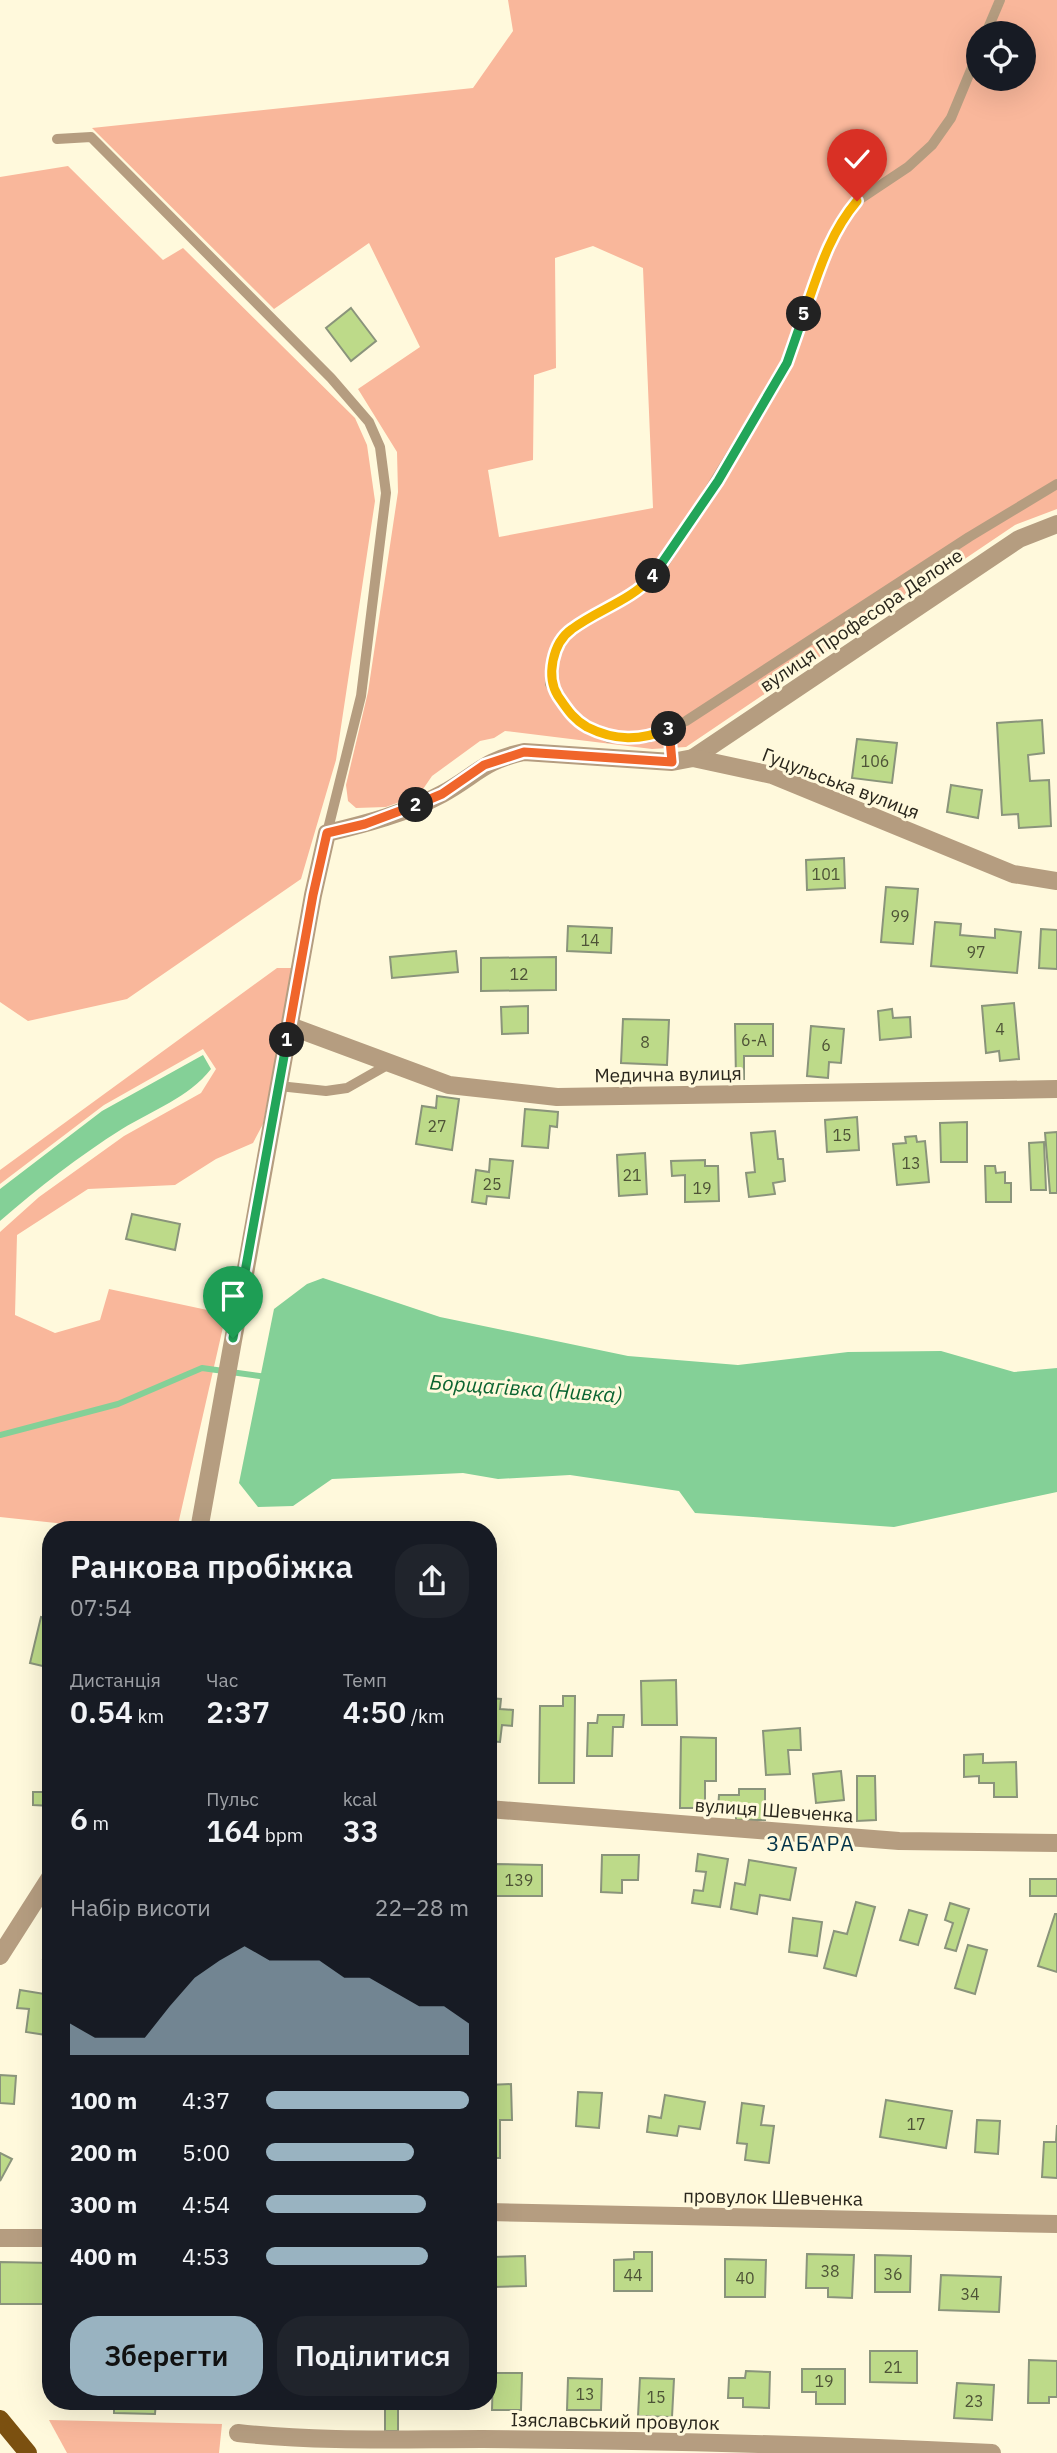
<!DOCTYPE html>
<html lang="uk">
<head>
<meta charset="utf-8">
<style>
  :root { --surface:#171b24; --page:#20242c; --text:#f1f3f6; --muted:#9ea1a6; --accent:#99b3c1 }
  body { margin:0; font-family:"IBM Plex Sans",sans-serif; background:var(--page); color:var(--text); height:100vh; display:flex; flex-direction:column; font-size:26px; white-space:nowrap }
  * { box-sizing:border-box; margin:0 }
  p { font-size:23px; color:var(--muted) }
  .icon { flex:none; width:38px; height:38px; fill:none; stroke:currentColor; stroke-width:2; stroke-linecap:round; stroke-linejoin:round }
  .map { position:relative; flex:1; overflow:hidden }
  .details { position:absolute; left:42px; top:1521px; width:455px; height:889px; display:flex; flex-direction:column; background:var(--surface); border-radius:28px; box-shadow:0 7px 28px #0002 }
  .details>* { flex:none }
  .buttons { position:absolute; left:966px; top:21px; display:grid; gap:14px }
  .buttons a { display:grid; place-items:center; width:70px; height:70px; border-radius:50%; background:var(--surface); box-shadow:0 7px 28px #0002; font-size:35px }
  .pin { position:absolute; display:grid; place-items:center; width:60px; height:60px; color:#fff; margin:-72px -30px; border-radius:50% 50% 50% 0; rotate:-45deg; box-shadow:0 0 7px #0007 }
  .pin .icon { rotate:45deg }
  .km { position:absolute; width:35px; height:35px; margin:-18px; border-radius:50%; background:#222; color:#fff; font-size:19px; line-height:35px; text-align:center }
  .round { display:grid; place-items:center; flex:none; width:74px; height:74px; border-radius:28px; background:var(--page) }
  .summary { display:flex; align-items:center; justify-content:space-between; height:119px; padding:0 28px }
  h1 { font-size:32px; font-weight:600; line-height:52px }
  .stats { display:grid; grid-template-columns:repeat(3,1fr); gap:10px; height:119px; padding:7px 28px }
  .stats div { display:grid; align-content:center }
  .stats b { font-size:30px; font-weight:600 }
  .stats small { font-size:19px; font-weight:400 }
  .stats p { font-size:19px }
  .chart { height:196px; padding:14px 28px }
  .chart p { display:flex; justify-content:space-between }
  .chart svg { width:100%; height:126px; margin-top:7px; fill:var(--accent); opacity:.7 }
  .cta { display:flex; gap:14px; margin-top:auto; padding:14px 28px }
  .cta a { flex:1; height:80px; border-radius:28px; background:var(--accent); color:#111; font-size:28px; font-weight:600; line-height:80px; text-align:center }
  .cta a+a { background:var(--page); color:var(--text) }
  ul { padding:0 28px; list-style:none; font-size:23px }
  li { display:grid; grid-template-columns:112px 84px 1fr; align-items:center; height:52px }
  li i { height:18px; border-radius:9px; background:var(--accent) }
  .map>svg:first-child { display:block }
  .green { fill:#f9b79b; fill-rule:evenodd }
  .water { fill:#84d097 }
  .lines { fill:none; stroke-linecap:round; stroke-linejoin:round }
  .stream { stroke:#84d097; stroke-width:6 }
  .building { fill:#bdda89; stroke:#8a947b; stroke-width:2 }
  .lane { stroke:#b59d80; stroke-width:10 }
  .street { stroke:#b59d80; stroke-width:18 }
  .primary { stroke:#7b5010; stroke-width:18 }
  .split-1-casing { stroke:#fff; stroke-width:14 }
  .split-2-casing { stroke:#fff; stroke-width:14 }
  .split-3-casing { stroke:#fff; stroke-width:14 }
  .split-4-casing { stroke:#fff; stroke-width:14 }
  .split-5-casing { stroke:#fff; stroke-width:14 }
  .split-6-casing { stroke:#fff; stroke-width:14 }
  .split-1 { stroke:#22a559; stroke-width:9 }
  .split-2 { stroke:#f0652b; stroke-width:9 }
  .split-3 { stroke:#f0652b; stroke-width:9 }
  .split-4 { stroke:#f5b400; stroke-width:9 }
  .split-5 { stroke:#22a559; stroke-width:9 }
  .split-6 { stroke:#f5b400; stroke-width:9 }
  .labels { text-anchor:middle; dominant-baseline:central; stroke-width:6; stroke-linejoin:round; paint-order:stroke }
  .number-label { font-size:16px; fill:#4e5337 }
  .street-label { font-size:19px; fill:#29261c; stroke:#fff9dc }
  .water-label { font-size:21px; font-style:italic; fill:#0b6431; stroke:#fff9dc }
  .neighbourhood-label { font-size:21px; letter-spacing:2px; fill:#033348; stroke:#fff9dc }
</style>
</head>
<body>
<div class="map">
<svg width="1057" height="2453" viewBox="0 0 1057 2453">
  <rect width="100%" height="100%" fill="#fff9dc"/>
  <g class="green">
    <path d="M508,0H1057V509L1015,525L686,747L652,749L505,731L494,738L480,741L432,776L419,795L386,807L356,808L348,801L346,785L368,692L398,492L397,452L358,389L420,347L369,243L274,309L92,128L473,88L513,31ZM978,33H1024V79H978ZM593,246L643,268L653,508L499,537L488,470L533,460L534,375L556,368L555,258Z"/>
    <polygon points="68,166 163,260 183,248 355,418 367,445 375,501 336,760 301,879 127,999 28,1021 0,1002 0,177"/>
    <polygon points="277,968 293,968 263,1124 253,1143 216,1159 175,1185 88,1189 17,1235 15,1315 55,1333 100,1320 109,1289 226,1314 177,1529 112,1529 0,1517 0,1232 39,1197 124,1136 201,1093 216,1069 203,1049 104,1105 0,1184 0,1170"/>
    <polygon points="49,2420 222,2424 219,2453 67,2453"/>
  </g>
  <g class="water">
    <path d="M203,1055L211,1069C188,1098 153,1110 122,1129C79,1156 38,1188 0,1221V1189L102,1111Z"/>
    <polygon points="323,1278 440,1317 628,1356 738,1365 848,1352 941,1351 1014,1372 1057,1368 1057,1492 894,1527 695,1513 679,1491 570,1475 498,1479 463,1473 332,1479 293,1506 258,1507 239,1483 274,1309 307,1284"/>
  </g>
  <g class="lines">
    <polyline class="stream" points="0,1435 118,1404 202,1368 267,1377"/>
  </g>
  <g class="building">
    <polygon points="351,308 376,341 351,361 326,328"/>
    <polygon points="1042,720 1044,753 1028,755 1030,781 1049,780 1051,826 1019,828 1018,814 1002,815 997,723"/>
    <polygon points="857,739 897,743 892,783 852,778"/>
    <polygon points="951,785 982,790 978,818 947,812"/>
    <polygon points="844,858 845,888 807,890 806,860"/>
    <polygon points="886,887 918,889 913,944 881,942"/>
    <polygon points="935,922 961,924 960,935 995,938 995,929 1021,932 1017,973 931,966"/>
    <polygon points="568,926 612,928 611,953 567,951"/>
    <polygon points="1041,929 1057,930 1057,969 1039,968"/>
    <polygon points="456,951 458,972 392,978 390,957"/>
    <polygon points="556,957 556,990 481,991 481,958"/>
    <polygon points="1014,1003 1019,1059 1000,1061 999,1051 986,1053 982,1006"/>
    <polygon points="528,1006 528,1033 502,1034 501,1007"/>
    <polygon points="892,1009 893,1018 910,1017 911,1037 880,1040 878,1011"/>
    <polygon points="623,1019 669,1020 667,1065 621,1063"/>
    <polygon points="735,1024 773,1024 773,1056 744,1056 744,1079 736,1079"/>
    <polygon points="811,1026 844,1029 841,1063 829,1062 828,1078 807,1076"/>
    <polygon points="437,1096 459,1099 452,1150 416,1144 422,1106 436,1108"/>
    <polygon points="525,1109 558,1112 557,1127 550,1126 548,1148 522,1146"/>
    <polygon points="857,1117 859,1150 827,1152 825,1120"/>
    <polygon points="967,1122 967,1162 941,1162 940,1123"/>
    <polygon points="775,1131 778,1159 783,1159 785,1181 773,1183 775,1194 749,1197 746,1173 755,1172 751,1133"/>
    <polygon points="1057,1132 1057,1193 1050,1193 1045,1133"/>
    <polygon points="916,1136 917,1142 925,1141 929,1182 897,1185 893,1144 906,1143 905,1137"/>
    <polygon points="1044,1142 1046,1190 1031,1190 1029,1143"/>
    <polygon points="645,1153 647,1194 619,1196 617,1155"/>
    <polygon points="490,1159 513,1161 509,1198 487,1196 486,1204 472,1202 476,1170 489,1172"/>
    <polygon points="705,1160 705,1166 718,1166 719,1201 685,1202 685,1175 672,1176 671,1161"/>
    <polygon points="985,1166 995,1166 996,1173 1005,1172 1005,1183 1011,1183 1011,1202 986,1202"/>
    <polygon points="132,1214 180,1224 175,1250 126,1239"/>
    <polygon points="41,1617 51,1619 51,1668 30,1663"/>
    <polygon points="676,1680 677,1725 642,1725 641,1681"/>
    <polygon points="563,1696 575,1696 574,1783 539,1783 540,1706 563,1706"/>
    <polygon points="488,1698 501,1699 500,1709 513,1710 512,1726 502,1725 500,1742 488,1741"/>
    <polygon points="598,1715 624,1715 623,1727 613,1727 612,1756 587,1756 588,1723 597,1723"/>
    <polygon points="800,1728 801,1750 788,1750 790,1774 766,1775 763,1731"/>
    <polygon points="681,1737 716,1738 716,1781 705,1781 705,1808 680,1808"/>
    <polygon points="983,1754 983,1763 1016,1762 1017,1797 994,1797 994,1783 979,1783 979,1776 964,1777 964,1755"/>
    <polygon points="841,1771 844,1800 816,1803 813,1774"/>
    <polygon points="857,1776 875,1776 876,1820 857,1821"/>
    <polygon points="739,1789 765,1789 765,1820 736,1820 736,1809 718,1809 719,1795 739,1795"/>
    <polygon points="33,1792 51,1792 51,1806 33,1805"/>
    <polygon points="698,1854 728,1859 720,1907 692,1903 694,1890 703,1891 706,1872 696,1871"/>
    <polygon points="602,1855 639,1855 638,1880 622,1880 622,1893 601,1892"/>
    <polygon points="749,1860 796,1868 790,1900 760,1895 757,1914 731,1909 735,1883 745,1885"/>
    <polygon points="495,1864 542,1865 542,1896 495,1896"/>
    <rect x="1030" y="1879" width="27" height="17"/>
    <polygon points="856,1902 875,1907 856,1976 824,1968 834,1931 847,1934"/>
    <polygon points="950,1903 969,1909 956,1951 945,1948 953,1923 945,1920"/>
    <polygon points="909,1910 927,1915 918,1945 900,1940"/>
    <polygon points="1055,1914 1057,1914 1057,1972 1038,1966"/>
    <polygon points="793,1918 822,1922 817,1956 789,1952"/>
    <polygon points="47,1940 51,1940 51,1960 43,1959"/>
    <polygon points="968,1945 987,1950 975,1994 955,1988"/>
    <polygon points="20,1990 51,1995 46,2035 26,2032 29,2009 17,2008"/>
    <polygon points="0,2075 16,2076 14,2104 0,2103"/>
    <polygon points="511,2084 512,2120 500,2120 500,2158 488,2158 488,2085"/>
    <polygon points="578,2092 602,2093 599,2128 576,2126"/>
    <polygon points="665,2095 705,2102 700,2129 679,2126 677,2136 647,2132 649,2116 661,2118"/>
    <polygon points="886,2100 952,2111 946,2148 880,2137"/>
    <polygon points="742,2103 764,2106 761,2125 774,2126 769,2163 745,2160 747,2144 737,2143"/>
    <polygon points="977,2120 1000,2121 998,2154 975,2152"/>
    <polygon points="1057,2125 1057,2178 1042,2177 1044,2142 1056,2142"/>
    <polygon points="0,2153 12,2159 0,2181"/>
    <polygon points="634,2252 652,2252 652,2291 614,2291 614,2260 634,2259"/>
    <polygon points="807,2254 854,2255 852,2298 828,2297 828,2288 806,2288"/>
    <polygon points="875,2255 911,2256 910,2292 875,2292"/>
    <polygon points="525,2256 526,2286 493,2287 492,2257"/>
    <polygon points="725,2259 766,2260 765,2297 725,2297"/>
    <polygon points="0,2262 51,2263 51,2304 0,2304"/>
    <polygon points="941,2275 1001,2277 999,2312 939,2310"/>
    <polygon points="870,2351 917,2351 917,2383 870,2382"/>
    <polygon points="1029,2360 1057,2361 1057,2397 1049,2397 1049,2403 1028,2403"/>
    <polygon points="802,2369 845,2369 845,2404 816,2404 816,2392 802,2392"/>
    <polygon points="746,2371 770,2372 769,2408 743,2407 743,2398 728,2398 729,2378 745,2378"/>
    <polygon points="493,2373 522,2373 521,2410 492,2410"/>
    <polygon points="568,2378 602,2379 601,2410 567,2410"/>
    <polygon points="640,2378 674,2379 672,2417 638,2416"/>
    <polygon points="957,2383 994,2385 992,2420 954,2418"/>
    <polygon points="114,2401 156,2401 155,2414 114,2413"/>
    <rect x="423" y="2401" width="42" height="7"/>
    <rect x="385" y="2402" width="13" height="29"/>
  </g>
  <g class="lines">
    <g class="lane">
      <polyline points="986,33 1000,0"/>
      <polyline points="978,53 951,118 932,145 908,167 857,201 841,220 825,253 787,363 663,566 642,588 569,630 553,658 550,684 575,720 609,738 648,738 686,721 969,537 1057,484"/>
      <polyline points="57,139 91,137 331,378 369,422 380,447 386,493 361,696 327,833"/>
      <polyline points="669,728 672,762"/>
      <polyline points="279,1086 326,1091 347,1088 391,1063"/>
    </g>
    <g class="street">
      <polyline points="693,758 1019,539 1057,524"/>
      <polyline points="290,1026 449,1085 557,1097 1057,1089"/>
      <path d="M199,1530L313,895L327,833C365,824 407,813 442,794C474,777 484,760 524,752L672,762L693,758L772,775L1013,874L1057,881"/>
      <polyline points="488,1809 899,1841 1057,1843"/>
      <polyline points="0,1956 51,1876"/>
      <polyline points="488,2212 1057,2224"/>
      <polyline points="0,2238 51,2238"/>
      <path d="M238,2433C320,2442 400,2439 482,2439C652,2440 822,2445 992,2453"/>
    </g>
    <polyline class="primary" points="0,2419 28,2453"/>
  </g>
  <g class="lines">
    <g class="split-1-casing">
      <polyline id="split-1" points="233,1338 287,1040"/>
    </g>
    <g class="split-2-casing">
      <polyline id="split-2" points="287,1040 313,895 327,833 365,824 416,805"/>
    </g>
    <g class="split-3-casing">
      <polyline id="split-3" points="416,805 442,794 484,765 524,752 672,762 669,729"/>
    </g>
    <g class="split-4-casing">
      <path id="split-4" d="M653,576C630,601 599,609 572,629C552,643 546,677 558,696C567,709 573,719 587,727C615,741 640,741 669,729"/>
    </g>
    <g class="split-5-casing">
      <polyline id="split-5" points="653,576 718,481 787,363 804,314"/>
    </g>
    <g class="split-6-casing">
      <path id="split-6" d="M804,314C818,274 829,234 857,201"/>
    </g>
    <use href="#split-1" class="split-1"/>
    <use href="#split-2" class="split-2"/>
    <use href="#split-3" class="split-3"/>
    <use href="#split-4" class="split-4"/>
    <use href="#split-5" class="split-5"/>
    <use href="#split-6" class="split-6"/>
  </g>
  <g class="labels">
    <g class="number-label">
      <text x="875" y="761">106</text>
      <text x="826" y="874">101</text>
      <text x="900" y="916">99</text>
      <text x="590" y="940">14</text>
      <text x="976" y="952">97</text>
      <text x="519" y="974">12</text>
      <text x="1000" y="1029">4</text>
      <text x="754" y="1040">6-А</text>
      <text x="645" y="1042">8</text>
      <text x="826" y="1045">6</text>
      <text x="437" y="1126">27</text>
      <text x="842" y="1135">15</text>
      <text x="911" y="1163">13</text>
      <text x="632" y="1175">21</text>
      <text x="492" y="1184">25</text>
      <text x="702" y="1188">19</text>
      <text x="519" y="1880">139</text>
      <text x="916" y="2124">17</text>
      <text x="830" y="2271">38</text>
      <text x="893" y="2274">36</text>
      <text x="633" y="2275">44</text>
      <text x="745" y="2278">40</text>
      <text x="970" y="2294">34</text>
      <text x="893" y="2367">21</text>
      <text x="824" y="2381">19</text>
      <text x="585" y="2394">13</text>
      <text x="656" y="2397">15</text>
      <text x="974" y="2401">23</text>
    </g>
    <g class="street-label">
      <text transform="translate(861 620) rotate(-34)">вулиця Професора Делоне</text>
      <text transform="translate(841 783) rotate(21)">Гуцульська вулиця</text>
      <text transform="translate(668 1074) rotate(-1)">Медична вулиця</text>
      <text transform="translate(774 1810) rotate(4)">вулиця Шевченка</text>
      <text transform="translate(773 2197) rotate(1)">провулок Шевченка</text>
      <text transform="translate(615 2421) rotate(1)">Ізяславський провулок</text>
    </g>
    <g class="water-label">
      <text transform="translate(526 1388) rotate(4)">Борщагівка (Нивка)</text>
    </g>
    <g class="neighbourhood-label">
      <text x="811" y="1843">ЗАБАРА</text>
    </g>
  </g>
</svg>
<div class="buttons">
<a><svg class="icon" aria-label="locate" viewBox="0 0 24 24"><circle cx="12" cy="12" r="6"/><path d="M12 2v4M12 18v4M2 12h4M18 12h4"/></svg></a>
</div>
<div class="pin" style="left:233px;top:1338px;background:#1e9e55"><svg class="icon" aria-label="arrive" viewBox="0 0 24 24"><path d="M6 21V4h12l-3 4 3 4H6"/></svg></div>
<div class="pin" style="left:857px;top:201px;background:#d93025"><svg class="icon" aria-label="check" viewBox="0 0 24 24"><path d="M5 12l5 5 9-10"/></svg></div>
<b class="km" style="left:287px;top:1040px">1</b>
<b class="km" style="left:416px;top:805px">2</b>
<b class="km" style="left:669px;top:729px">3</b>
<b class="km" style="left:653px;top:576px">4</b>
<b class="km" style="left:804px;top:314px">5</b>
<section class="details">
<div class="summary"><div><h1>Ранкова пробіжка</h1><p>07:54</p></div><a class="round"><svg class="icon" aria-label="share" viewBox="0 0 24 24"><path d="M12 15V3M7 8l5-5 5 5M5 13v7h14v-7"/></svg></a></div>
<div class="stats">
<div><p>Дистанція</p><b>0.54<small> km</small></b></div>
<div><p>Час</p><b>2:37</b></div>
<div><p>Темп</p><b>4:50<small> /km</small></b></div>
</div>
<div class="stats">
<div><b>6<small> m</small></b></div>
<div><p>Пульс</p><b>164<small> bpm</small></b></div>
<div><p>kcal</p><b>33</b></div>
</div>
<div class="chart"><p><span>Набір висоти</span>22–28 m</p>
<svg viewBox="0 0 160 44" preserveAspectRatio="none"><path d="M0 44V33L10 38L20 38L30 38L40 27L50 17L60 11L70 6L80 11L90 11L100 11L110 17L120 17L130 22L140 27L150 27L160 33V44z"/></svg>
</div>
<ul>
<li><b>100 m</b>4:37<i style="width:100%"></i></li>
<li><b>200 m</b>5:00<i style="width:73%"></i></li>
<li><b>300 m</b>4:54<i style="width:79%"></i></li>
<li><b>400 m</b>4:53<i style="width:80%"></i></li>
</ul>
<div class="cta"><a>Зберегти</a><a>Поділитися</a></div>
</section>
</div>
</body>
</html>
